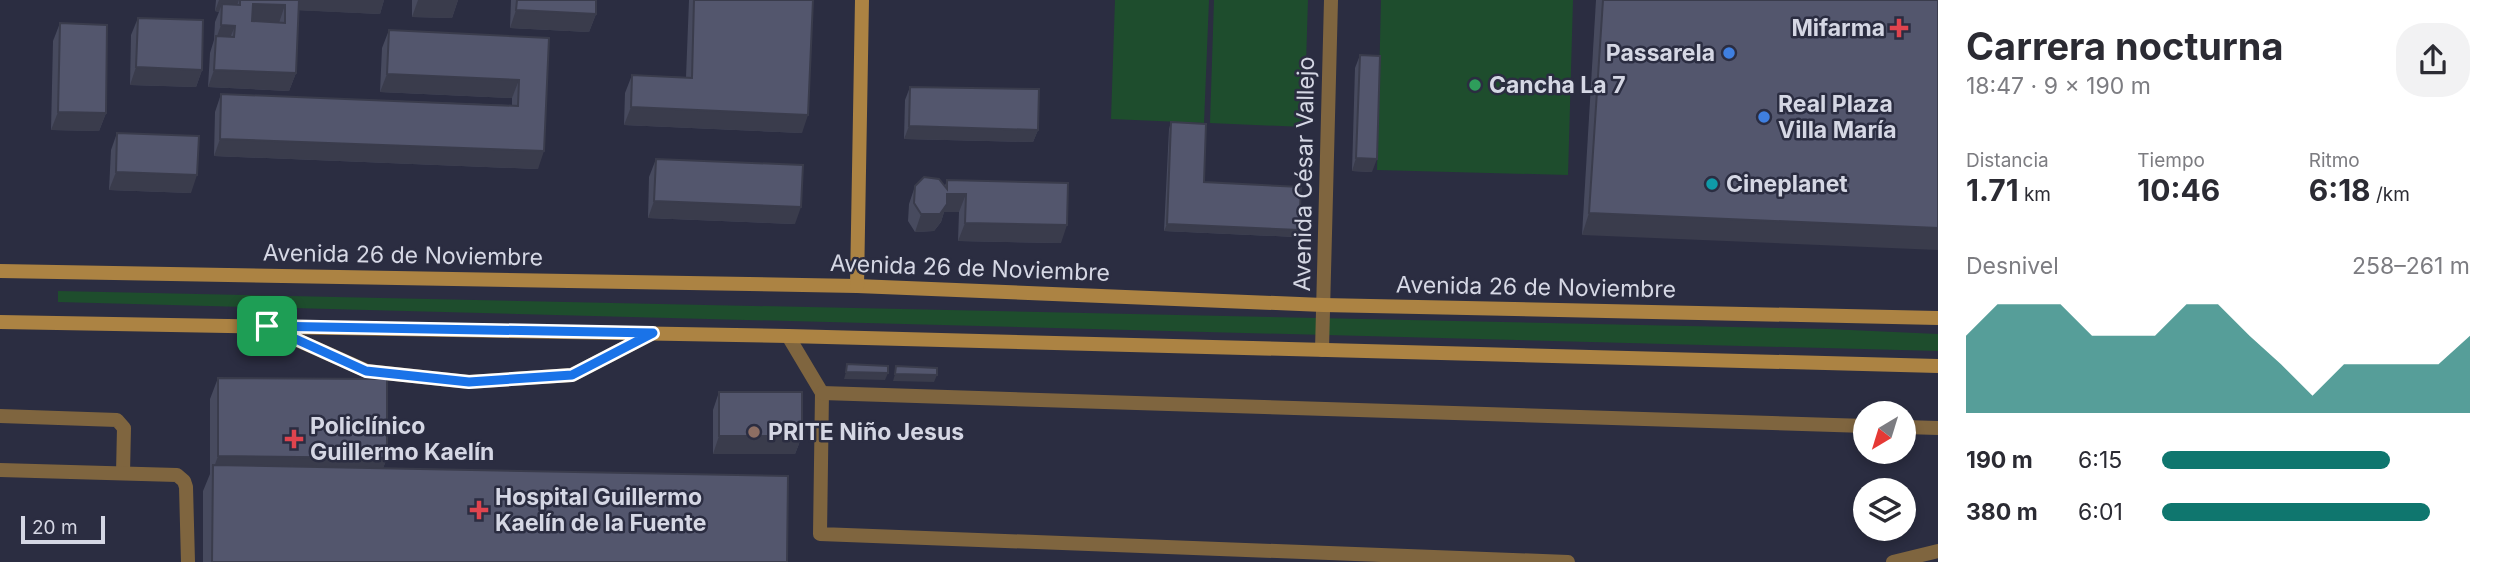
<!DOCTYPE html>
<html lang="es">
<head>
<meta charset="utf-8">
<style>
  :root { --surface:#fff; --page:#f2f2f3; --text:#2b2b33; --muted:#7c7c81; --accent:#0f766e }
  body { margin:0; font-family:Inter,sans-serif; background:var(--page); color:var(--text); height:100vh; display:flex; flex-direction:column; font-size:26px; white-space:nowrap }
  * { box-sizing:border-box; margin:0 }
  p { font-size:23px; color:var(--muted) }
  .icon { flex:none; width:38px; height:38px; fill:none; stroke:currentColor; stroke-width:2; stroke-linecap:round; stroke-linejoin:round }
  .map { position:relative; flex:1; overflow:hidden }
  .side { display:flex; flex-direction:column; background:var(--surface); width:560px }
  .side>* { flex:none }
  .needle { width:46px; rotate:218deg }
  .fabs { position:absolute; left:1853px; top:401px; display:grid; gap:14px }
  .fabs a { display:grid; place-items:center; width:63px; height:63px; border-radius:50%; background:var(--surface); box-shadow:0 4px 10px #0003; font-size:35px }
  .scale { position:absolute; left:21px; bottom:18px; width:84px; box-sizing:border-box; padding-left:7px; border:4px solid #d5d7e4; border-top:0; font-size:19px; line-height:24px; white-space:nowrap; color:#d5d7e4; -webkit-text-stroke:5px #2b2d41; paint-order:stroke }
  .pin { position:absolute; display:grid; place-items:center; width:60px; height:60px; color:#fff; margin:-30px; border-radius:14px; box-shadow:0 4px 10px #0006 }
  .round { display:grid; place-items:center; flex:none; width:74px; height:74px; border-radius:28px; background:var(--page) }
  .summary { display:flex; align-items:center; justify-content:space-between; height:119px; padding:0 28px }
  h1 { font-size:38px; font-weight:700; line-height:52px }
  .metrics { display:grid; grid-template-columns:repeat(3,1fr); gap:10px; height:119px; padding:7px 28px }
  .metrics div { display:grid; align-content:center }
  .metrics b { font-size:30px; font-weight:700 }
  .metrics small { font-size:19px; font-weight:400 }
  .metrics p { font-size:19px }
  .chart { height:196px; padding:14px 28px }
  .chart p { display:flex; justify-content:space-between }
  .chart svg { width:100%; height:126px; margin-top:7px; fill:var(--accent); opacity:.7 }
  ul { padding:0 28px; list-style:none; font-size:23px }
  li { display:grid; grid-template-columns:112px 84px 1fr; align-items:center; height:52px }
  li i { height:18px; border-radius:9px; background:var(--accent) }
  main { display:flex; flex:1; min-height:0 }
  .map>svg:first-child { display:block }
  .green { fill:#1e4d2d }
  .lines { fill:none; stroke-linecap:round; stroke-linejoin:round }
  .lane { stroke:#7f653f; stroke-width:14 }
  .street { stroke:#7f653f; stroke-width:14 }
  .secondary { stroke:#ac8343; stroke-width:14 }
  .wall { fill:#474a5e }
  .shaded-wall { fill:#3a3c4c }
  .building { fill:#53566d; stroke:#3a3c4c; stroke-width:2; fill-rule:evenodd }
  .route-casing { stroke:#fff; stroke-width:14 }
  .route { stroke:#1a73e8; stroke-width:9 }
  .health-dot { fill:#e0444e; stroke:#2b2d41; stroke-width:2.5 }
  .shop-dot { fill:#3f7fe0; stroke:#2b2d41; stroke-width:2.5 }
  .leisure-dot { fill:#2e9e5b; stroke:#2b2d41; stroke-width:2.5 }
  .culture-dot { fill:#0f9aa8; stroke:#2b2d41; stroke-width:2.5 }
  .education-dot { fill:#8d6e63; stroke:#2b2d41; stroke-width:2.5 }
  .labels { text-anchor:middle; dominant-baseline:central; stroke-width:5; stroke-linejoin:round; paint-order:stroke }
  .poi-label { font-size:23px; font-weight:bold; fill:#d5d7e4; stroke:#2b2d41; text-anchor:start }
  .street-label { font-size:23px; fill:#d5d7e4; stroke:#2b2d41 }
</style>
</head>
<body>
<main>
<div class="map">
<svg width="1938" height="562" viewBox="0 0 1938 562">
  <rect width="100%" height="100%" fill="#2b2d41"/>
  <g class="green">
    <polygon points="1115,0 1209,0 1204,123 1111,119"/>
    <polygon points="1214,0 1308,0 1304,127 1210,123"/>
    <polygon points="1381,0 1573,0 1568,175 1377,170"/>
    <polygon points="58,291 1828,329 1938,334 1938,351 58,302"/>
  </g>
  <g class="lines">
    <g class="lane">
      <polyline points="268,327 367,371 469,382 572,375 653,333"/>
      <polyline points="0,416 117,420 124,428 123,473"/>
      <polyline points="0,470 177,475 184,481 186,487 188,562"/>
    </g>
    <g class="street">
      <polyline points="788,336 822,393 820,534 1568,562"/>
      <polyline points="1322,350 1331,0"/>
      <polyline points="822,393 1866,426"/>
      <polyline points="1904,427 1938,428"/>
      <polyline points="1893,562 1938,551"/>
    </g>
    <g class="secondary">
      <polyline points="0,271 857,286 1323,305 1938,318"/>
      <polyline points="857,286 862,0"/>
      <polyline points="0,322 788,336 1938,366"/>
    </g>
  </g>
  <g class="wall">
    <polygon points="216,0 384,0 380,14 298,10 296,73 289,91 208,87 210,53 214,40 215,22 219,12 215,11"/>
    <polygon points="412,0 458,0 452,18 412,17"/>
    <polygon points="511,0 596,0 596,14 589,32 510,28"/>
    <polygon points="689,0 813,0 802,133 624,125 625,93 632,75 686,77"/>
    <polygon points="1596,0 1938,0 1582,235"/>
    <polygon points="138,18 202,70 196,87 130,85 131,35"/>
    <polygon points="60,23 106,113 99,131 51,130 53,41"/>
    <polygon points="389,30 549,38 538,169 214,156 215,112 221,94 512,105 512,98 380,92 382,48"/>
    <polygon points="1360,55 1372,172 1352,171 1355,68"/>
    <polygon points="910,87 1038,130 1033,142 904,139 905,100"/>
    <polygon points="1171,122 1204,182 1299,230 1296,237 1164,231 1169,129"/>
    <polygon points="117,133 191,193 109,190 111,150"/>
    <polygon points="656,159 795,224 648,218 649,177"/>
    <polygon points="947,180 1061,243 958,241 959,212 944,212 941,222 934,231 915,232 908,221 909,204 915,186 945,186"/>
    <polygon points="218,378 387,458 383,468 787,562 203,562 203,491 210,474 210,399"/>
    <polygon points="719,392 802,436 795,454 713,454 713,410"/>
  </g>
  <g class="shaded-wall">
    <polygon points="219,0 239,0 234,13 222,4 219,12 215,11"/>
    <polygon points="296,0 384,0 380,14 292,10"/>
    <polygon points="418,0 458,0 452,18 412,17"/>
    <polygon points="253,4 285,5 279,23 247,21"/>
    <polygon points="516,10 596,14 589,32 510,28"/>
    <polygon points="221,25 235,26 228,43 216,39"/>
    <polygon points="136,67 202,70 196,87 130,85"/>
    <polygon points="214,70 296,73 289,91 208,87"/>
    <polygon points="387,74 519,80 512,98 380,92"/>
    <polygon points="631,107 808,115 802,133 624,125"/>
    <polygon points="58,112 106,113 99,131 51,130"/>
    <polygon points="909,126 1038,130 1033,142 904,139"/>
    <polygon points="220,139 544,151 538,169 214,156"/>
    <polygon points="1356,158 1377,159 1372,172 1352,171"/>
    <polygon points="116,172 197,175 191,193 109,190"/>
    <polygon points="947,194 966,194 959,212 944,212 941,222 934,231 915,232 921,214"/>
    <polygon points="654,201 801,207 795,224 648,218"/>
    <polygon points="1589,213 1938,228 1938,250 1582,235"/>
    <polygon points="965,223 1067,225 1061,243 958,241"/>
    <polygon points="1167,224 1299,230 1296,237 1164,231"/>
    <polygon points="846,372 888,373 885,380 844,379"/>
    <polygon points="895,374 937,375 934,382 893,381"/>
    <polygon points="719,436 802,436 795,454 713,454"/>
    <polygon points="218,456 387,458 379,479 213,470"/>
  </g>
  <g class="building">
    <path d="M240,0H299L296,73L214,70L216,36L234,37L235,26L221,25L222,4L240,5ZM253,4L285,5V23L252,21Z"/>
    <polygon points="517,0 596,0 596,14 516,10"/>
    <polygon points="694,0 813,0 808,115 631,107 632,75 692,78"/>
    <polygon points="1603,0 1938,0 1938,228 1589,213"/>
    <polygon points="138,18 203,20 202,70 136,67"/>
    <polygon points="60,23 107,25 106,113 58,112"/>
    <polygon points="389,30 549,38 544,151 220,139 221,94 518,106 519,80 387,74"/>
    <polygon points="1360,55 1380,56 1377,159 1356,158"/>
    <polygon points="910,87 1039,89 1038,130 909,126"/>
    <polygon points="1171,122 1206,124 1204,182 1301,187 1299,230 1167,224"/>
    <polygon points="117,133 199,136 197,175 116,172"/>
    <polygon points="656,159 803,165 801,207 654,201"/>
    <polygon points="924,177 939,179 947,189 947,180 1068,183 1067,225 965,223 966,194 947,194 947,204 940,214 921,214 914,203 915,186"/>
    <polygon points="847,364 888,366 888,373 846,372"/>
    <polygon points="896,366 937,368 937,375 895,374"/>
    <polygon points="218,378 387,379 387,458 218,456"/>
    <rect x="719" y="392" width="83" height="44"/>
    <polygon points="213,465 788,476 787,562 212,562"/>
  </g>
  <g class="lines">
    <g class="route-casing">
      <polygon id="route" points="267,326 653,333 572,375 469,382 366,371"/>
    </g>
    <use href="#route" class="route"/>
  </g>
  <g class="health-dot">
    <path d="M1895.5 17.5h7v7h7v7h-7v7h-7v-7h-7v-7h7z"/>
    <path d="M290.5 428.5h7v7h7v7h-7v7h-7v-7h-7v-7h7z"/>
    <path d="M475.5 499.5h7v7h7v7h-7v7h-7v-7h-7v-7h7z"/>
  </g>
  <g class="shop-dot">
    <circle cx="1729" cy="53" r="7"/>
    <circle cx="1764" cy="117" r="7"/>
  </g>
  <circle class="leisure-dot" cx="1475" cy="85" r="7"/>
  <circle class="culture-dot" cx="1712" cy="184" r="7"/>
  <circle class="education-dot" cx="754" cy="432" r="7"/>
  <g class="labels">
    <g class="poi-label">
      <text x="1885" y="28" text-anchor="end">Mifarma</text>
      <text x="1715" y="53" text-anchor="end">Passarela</text>
      <text x="1489" y="85">Cancha La 7</text>
      <text x="1778" y="104">Real Plaza<tspan x="1778" dy="26">Villa María</tspan></text>
      <text x="1726" y="184">Cineplanet</text>
      <text x="310" y="426">Policlínico<tspan x="310" dy="26">Guillermo Kaelín</tspan></text>
      <text x="768" y="432">PRITE Niño Jesus</text>
      <text x="495" y="497">Hospital Guillermo<tspan x="495" dy="26">Kaelín de la Fuente</tspan></text>
    </g>
    <g class="street-label">
      <text transform="translate(1304 174) rotate(-89)">Avenida César Vallejo</text>
      <text transform="translate(403 255) rotate(1)">Avenida 26 de Noviembre</text>
      <text transform="translate(970 268) rotate(2)">Avenida 26 de Noviembre</text>
      <text transform="translate(1536 287) rotate(1)">Avenida 26 de Noviembre</text>
    </g>
  </g>
</svg>
<div class="fabs">
<a><svg class="needle" viewBox="-14 -14 28 28"><path d="M0-13l5 13h-10z" fill="#e53935"/><path d="M0 13l5-13h-10z" fill="#7c7c81"/></svg></a>
<a><svg class="icon" aria-label="layers" viewBox="0 0 24 24"><path d="M12 4l9 5-9 5-9-5zM3 14l9 5 9-5"/></svg></a>
</div>
<div class="scale">20 m</div>
<div class="pin" style="left:267px;top:326px;background:#1e9e55"><svg class="icon" aria-label="arrive" viewBox="0 0 24 24"><path d="M6 21V4h12l-3 4 3 4H6"/></svg></div>
</div>
<section class="side">
<div class="summary"><div><h1>Carrera nocturna</h1><p>18:47 · 9 × 190 m</p></div><a class="round"><svg class="icon" aria-label="share" viewBox="0 0 24 24"><path d="M12 15V3M7 8l5-5 5 5M5 13v7h14v-7"/></svg></a></div>
<div class="metrics">
<div><p>Distancia</p><b>1.71<small> km</small></b></div>
<div><p>Tiempo</p><b>10:46</b></div>
<div><p>Ritmo</p><b>6:18<small> /km</small></b></div>
</div>
<div class="chart"><p><span>Desnivel</span>258–261 m</p>
<svg viewBox="0 0 160 44" preserveAspectRatio="none"><path d="M0 44V17L10 6L20 6L30 6L40 17L50 17L60 17L70 6L80 6L90 17L100 27L110 38L120 27L130 27L140 27L150 27L160 17V44z"/></svg>
</div>
<ul>
<li><b>190 m</b>6:15<i style="width:74%"></i></li>
<li><b>380 m</b>6:01<i style="width:87%"></i></li>
</ul>
</section>
</main>
</body>
</html>
